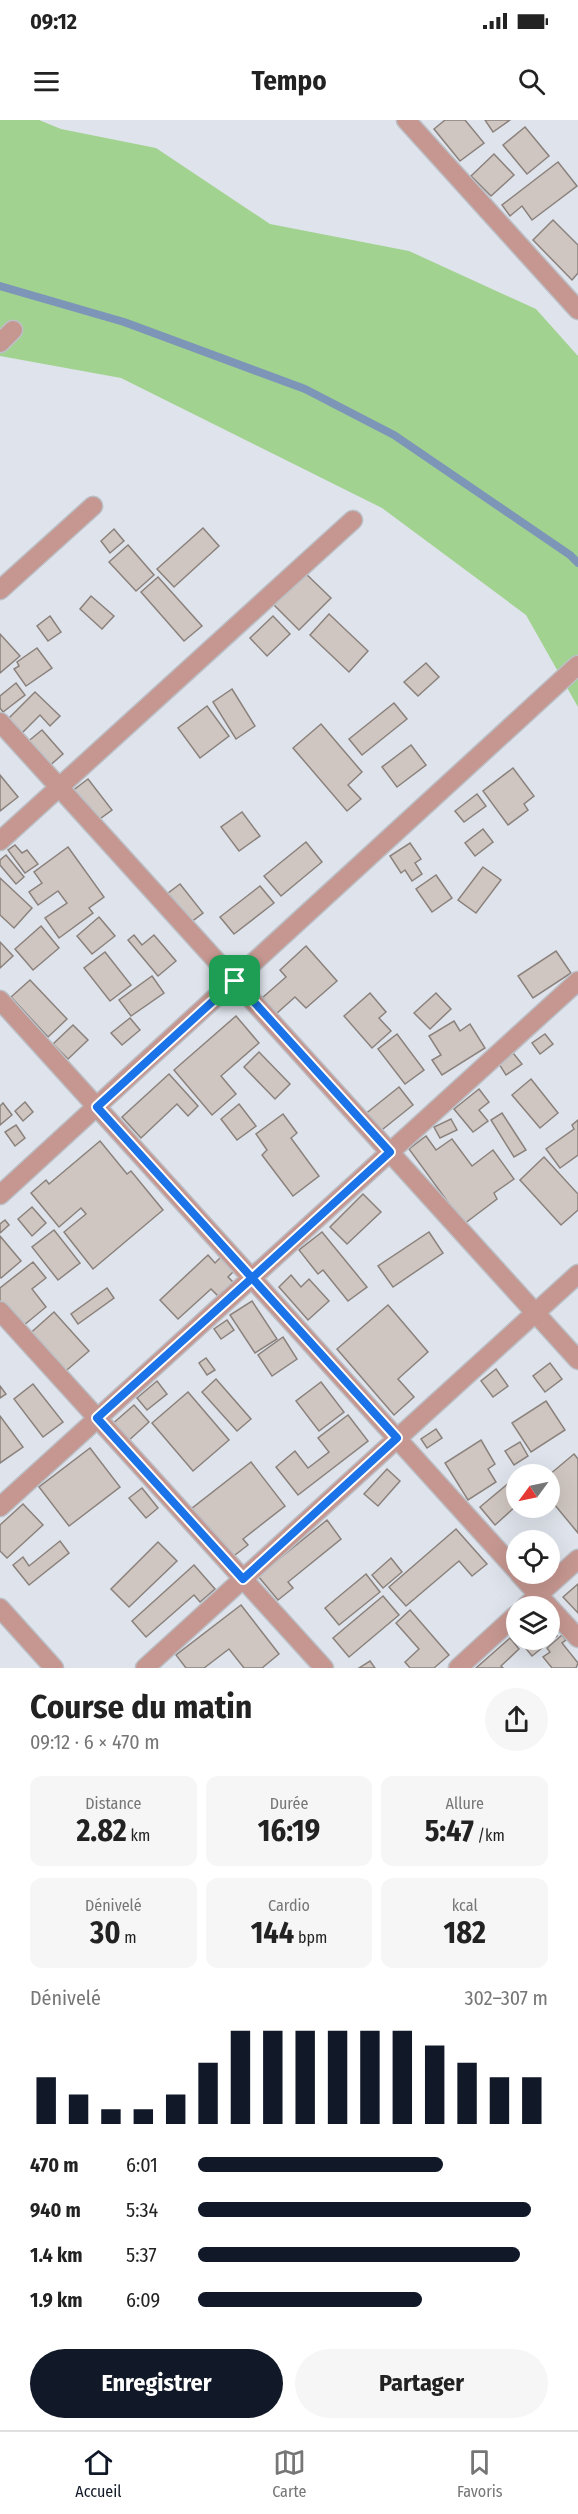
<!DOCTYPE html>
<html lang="fr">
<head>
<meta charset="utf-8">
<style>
  :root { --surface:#fff; --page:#f6f6f6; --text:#222; --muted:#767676; --line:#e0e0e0; --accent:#111827 }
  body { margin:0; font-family:"Fira Sans Condensed",sans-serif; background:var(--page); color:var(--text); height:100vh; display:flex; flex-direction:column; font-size:22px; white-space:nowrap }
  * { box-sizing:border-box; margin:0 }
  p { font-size:20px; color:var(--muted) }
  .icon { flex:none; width:33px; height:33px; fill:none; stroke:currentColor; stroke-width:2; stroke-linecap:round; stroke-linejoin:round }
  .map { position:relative; height:1548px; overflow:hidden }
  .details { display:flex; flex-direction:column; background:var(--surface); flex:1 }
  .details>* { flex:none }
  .needle { width:39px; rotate:237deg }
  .fabs { position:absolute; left:506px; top:1344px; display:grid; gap:12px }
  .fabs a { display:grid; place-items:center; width:54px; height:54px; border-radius:50%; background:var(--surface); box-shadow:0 6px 24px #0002; font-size:30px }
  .pin { position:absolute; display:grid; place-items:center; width:51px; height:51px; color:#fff; margin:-26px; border-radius:12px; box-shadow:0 3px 9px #0006 }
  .round { display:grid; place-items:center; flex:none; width:63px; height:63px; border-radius:32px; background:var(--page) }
  .summary { display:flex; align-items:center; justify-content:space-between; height:102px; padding:0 30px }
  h1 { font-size:33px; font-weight:700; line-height:45px }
  .stats { display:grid; grid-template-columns:repeat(3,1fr); gap:9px; height:102px; padding:6px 30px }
  .stats div { display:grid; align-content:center; border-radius:12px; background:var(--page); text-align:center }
  .stats b { font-size:30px; font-weight:700 }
  .stats small { font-size:16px; font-weight:400 }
  .stats p { font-size:16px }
  .chart { height:168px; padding:12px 30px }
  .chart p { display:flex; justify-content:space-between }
  .chart svg { width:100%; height:108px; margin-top:6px; stroke:var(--accent); stroke-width:6 }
  .action { display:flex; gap:12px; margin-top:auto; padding:12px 30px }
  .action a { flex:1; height:69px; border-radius:36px; background:var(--accent); color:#fff; font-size:24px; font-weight:700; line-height:69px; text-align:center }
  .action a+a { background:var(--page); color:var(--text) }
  ul { padding:0 30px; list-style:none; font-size:20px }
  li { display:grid; grid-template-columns:96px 72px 1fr; align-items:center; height:45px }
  li i { height:15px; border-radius:8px; background:var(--accent) }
  .status { display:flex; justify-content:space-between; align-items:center; height:42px; padding:0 30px; background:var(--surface); direction:ltr }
  .status svg { height:16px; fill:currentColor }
  header { display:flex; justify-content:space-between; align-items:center; height:78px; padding:0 30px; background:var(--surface); font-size:27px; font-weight:700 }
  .dock { display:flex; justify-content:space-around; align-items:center; height:84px; border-top:2px solid var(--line); background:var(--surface); font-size:16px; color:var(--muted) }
  .dock a { display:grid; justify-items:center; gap:3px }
  .dock .active { color:var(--accent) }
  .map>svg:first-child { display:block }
  .green { fill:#a2d290 }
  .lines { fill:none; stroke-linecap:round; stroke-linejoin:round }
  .stream { stroke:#7d96b8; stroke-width:8 }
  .building { fill:#cfc6c1; stroke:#8b827d; stroke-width:1.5 }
  .minor-casing { stroke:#bbbfc6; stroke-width:21 }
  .minor { stroke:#c59790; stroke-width:18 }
  .route-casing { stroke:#fff; stroke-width:12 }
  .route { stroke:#1a73e8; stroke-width:8 }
</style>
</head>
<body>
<div class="status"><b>09:12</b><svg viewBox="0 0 49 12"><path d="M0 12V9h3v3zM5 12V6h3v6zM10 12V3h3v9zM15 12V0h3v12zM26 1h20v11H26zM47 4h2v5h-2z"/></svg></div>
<header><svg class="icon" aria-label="menu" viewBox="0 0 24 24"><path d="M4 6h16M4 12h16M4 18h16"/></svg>Tempo<svg class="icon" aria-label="search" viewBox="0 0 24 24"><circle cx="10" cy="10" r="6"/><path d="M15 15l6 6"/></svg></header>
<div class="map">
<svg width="578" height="1548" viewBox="0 0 578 1548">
  <rect width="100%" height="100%" fill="#dfe4ec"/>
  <polygon class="green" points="0,0 39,0 61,9 156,28 270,104 409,131 536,189 578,236 578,587 526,495 382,388 121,258 0,236"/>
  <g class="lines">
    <polyline class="stream" points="0,166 124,202 305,269 394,315 570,435 578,443"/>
  </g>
  <g class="building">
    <polygon points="445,0 465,0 484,23 460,41 434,9"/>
    <polygon points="485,0 510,0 493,12"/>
    <polygon points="525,7 549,36 527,54 503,25"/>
    <polygon points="494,34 514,55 491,76 471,56"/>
    <polygon points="558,42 577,66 532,100 522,86 510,96 502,85"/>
    <polygon points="553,100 578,125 578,153 572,160 533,120"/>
    <polygon points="203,408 219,426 174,467 157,449"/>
    <polygon points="114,409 124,421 110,433 101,421"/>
    <polygon points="128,425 154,455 136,471 109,442"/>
    <polygon points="303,451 331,478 299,510 272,483"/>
    <polygon points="158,457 202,506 184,521 141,472"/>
    <polygon points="91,476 114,496 102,509 80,489"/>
    <polygon points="329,494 368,531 349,552 310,515"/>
    <polygon points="50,496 61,512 48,521 37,506"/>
    <polygon points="273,496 290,514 267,536 250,518"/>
    <polygon points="0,514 20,536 0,553"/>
    <polygon points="37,528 52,548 26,566 14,549 19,546 17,542"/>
    <polygon points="426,543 439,557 418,576 404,562"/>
    <polygon points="16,563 25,575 3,592 0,588 0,576"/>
    <polygon points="232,569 255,606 236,619 213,582"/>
    <polygon points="35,572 60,596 50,606 40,595 20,615 6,601"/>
    <polygon points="394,583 407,599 362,635 349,619"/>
    <polygon points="207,586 229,616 200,638 178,608"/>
    <polygon points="321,604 362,652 348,665 361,679 347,691 293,628"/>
    <polygon points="42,610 63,634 47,648 26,623"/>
    <polygon points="411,625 426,645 397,667 382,647"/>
    <polygon points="513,648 534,676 524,684 528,690 508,705 483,671"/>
    <polygon points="0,655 18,677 0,691"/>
    <polygon points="88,659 112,690 90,706 67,675"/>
    <polygon points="477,674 486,686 464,702 455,691"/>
    <polygon points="242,692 260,716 239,731 221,707"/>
    <polygon points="483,709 493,722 475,736 465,723"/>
    <polygon points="306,722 322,742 281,776 264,756"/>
    <polygon points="410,723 421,739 415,743 422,754 412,761 405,750 401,753 390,736"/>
    <polygon points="15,725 22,733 27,730 38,744 25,753 8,730"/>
    <polygon points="68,727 104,777 89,788 93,793 59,818 45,798 67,783 58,771 38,785 29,772 42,763 34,752"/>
    <polygon points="6,735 24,757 16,764 0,745 0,740"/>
    <polygon points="483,747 501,760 476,793 458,780"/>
    <polygon points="436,755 452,778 432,792 416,769"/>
    <polygon points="0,758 32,788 14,808 0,795"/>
    <polygon points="180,764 203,793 182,809 159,780"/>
    <polygon points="260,766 274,783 234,814 220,797"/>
    <polygon points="99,797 115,816 92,834 77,816"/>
    <polygon points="41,806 59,828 33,850 15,829"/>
    <polygon points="134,815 142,825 154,815 176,841 158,856 128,820"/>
    <polygon points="0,822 13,836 0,848"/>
    <polygon points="306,826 337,861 306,888 295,877 276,894 262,878 286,857 280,850"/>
    <polygon points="556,831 571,853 533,878 518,856"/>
    <polygon points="105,832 131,865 110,881 84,848"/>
    <polygon points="152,856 164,873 131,896 119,880"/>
    <polygon points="30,860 67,899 48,917 11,877"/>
    <polygon points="370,873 386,892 379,898 391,911 372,928 344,896"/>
    <polygon points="436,873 451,889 430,909 414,893"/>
    <polygon points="236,896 259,923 221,956 236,974 212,995 174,950"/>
    <polygon points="130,898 140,910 122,925 111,913"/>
    <polygon points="454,901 460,911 470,904 485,928 442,955 432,940 441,935 429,916"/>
    <polygon points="73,905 88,920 68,939 53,924"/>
    <polygon points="397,914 424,950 405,964 378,929"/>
    <polygon points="545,914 553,924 540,934 532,923"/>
    <polygon points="259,932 290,964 275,979 244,947"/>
    <polygon points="513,933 522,944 506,955 499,944"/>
    <polygon points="169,954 198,986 188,996 177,984 141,1018 122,997"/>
    <polygon points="531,959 558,993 540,1008 512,975"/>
    <polygon points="399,967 413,985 378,1013 364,995"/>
    <polygon points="479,969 489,982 479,990 488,1001 473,1012 454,989"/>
    <polygon points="25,982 33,992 23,1001 15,991"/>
    <polygon points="3,983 12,995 0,1005 0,986"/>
    <polygon points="239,984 256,1006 237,1020 221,999"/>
    <polygon points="502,993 526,1030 514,1037 491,1000"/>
    <polygon points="283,994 297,1013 291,1018 319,1056 293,1076 262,1035 267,1030 256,1014"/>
    <polygon points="451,999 457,1010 440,1018 434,1007"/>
    <polygon points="578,1000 578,1035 560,1048 546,1029 574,1009 572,1005"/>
    <polygon points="16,1005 25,1018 15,1026 5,1012"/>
    <polygon points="426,1016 436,1030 452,1019 472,1046 493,1030 514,1059 494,1073 497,1079 464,1104 409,1029"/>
    <polygon points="100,1021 127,1054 131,1051 163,1090 93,1149 64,1112 86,1094 81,1088 59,1107 31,1073 46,1060 49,1064"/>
    <polygon points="544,1037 578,1074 578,1090 561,1105 520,1060"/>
    <polygon points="363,1074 381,1092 347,1124 330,1107"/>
    <polygon points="32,1087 46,1103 32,1116 18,1099"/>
    <polygon points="5,1100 9,1105 0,1113 0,1104"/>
    <polygon points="54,1110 80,1143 58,1160 32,1127"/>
    <polygon points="322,1112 367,1167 348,1181 323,1150 318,1154 299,1130"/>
    <polygon points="429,1112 443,1133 393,1167 378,1146"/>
    <polygon points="0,1116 21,1141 1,1158 0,1157"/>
    <polygon points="208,1135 215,1143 222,1136 235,1150 228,1157 234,1163 219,1177 211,1169 178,1199 160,1180"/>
    <polygon points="33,1142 46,1158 32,1169 46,1187 18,1210 0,1187 0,1168"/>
    <polygon points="291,1155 301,1167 309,1159 329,1181 308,1200 279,1167"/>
    <polygon points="107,1168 114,1178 78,1204 71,1194"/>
    <polygon points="252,1181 277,1219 255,1233 230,1195"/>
    <polygon points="388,1185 428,1232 398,1259 414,1277 394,1295 337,1229"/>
    <polygon points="54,1192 89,1231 61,1255 26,1217"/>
    <polygon points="227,1200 234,1210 221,1219 214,1209"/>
    <polygon points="283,1217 297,1239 272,1256 258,1235"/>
    <polygon points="206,1238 215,1250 207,1255 199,1243"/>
    <polygon points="550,1243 562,1259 545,1272 533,1256"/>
    <polygon points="496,1249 508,1266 493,1277 481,1261"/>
    <polygon points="216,1259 251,1299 237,1311 202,1272"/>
    <polygon points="157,1261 167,1274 147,1290 137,1278"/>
    <polygon points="321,1262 344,1292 319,1311 296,1281"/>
    <polygon points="33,1264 63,1302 43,1317 14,1279"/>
    <polygon points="0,1266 6,1274 0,1278"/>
    <polygon points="188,1272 229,1320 193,1351 152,1303"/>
    <polygon points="546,1281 565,1310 531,1332 512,1303"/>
    <polygon points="134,1285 149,1302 126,1323 110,1306"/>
    <polygon points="348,1295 368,1321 298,1375 276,1347 295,1331 308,1348 329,1332 318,1318"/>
    <polygon points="0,1296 23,1327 0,1343"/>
    <polygon points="436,1309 442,1318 427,1328 421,1319"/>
    <polygon points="481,1320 495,1344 488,1349 496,1362 468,1380 445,1343"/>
    <polygon points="520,1322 528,1336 514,1345 505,1331"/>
    <polygon points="90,1328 120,1367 69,1406 39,1367"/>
    <polygon points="574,1334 578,1339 578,1413 549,1378 549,1355"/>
    <polygon points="251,1342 285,1386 243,1419 248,1425 226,1442 191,1389"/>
    <polygon points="387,1349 400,1361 378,1386 364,1374"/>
    <polygon points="516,1357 516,1386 495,1405 480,1387"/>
    <polygon points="142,1368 158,1388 146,1398 129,1378"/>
    <polygon points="23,1384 43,1405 7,1438 0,1431 0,1405"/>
    <polygon points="327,1400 341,1419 288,1462 293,1468 278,1480 258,1456"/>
    <polygon points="456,1409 487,1444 472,1456 459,1441 406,1486 389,1467"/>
    <polygon points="60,1421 69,1433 29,1465 13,1445 23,1437 29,1446"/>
    <polygon points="158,1422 177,1441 129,1487 111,1469"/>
    <polygon points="391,1438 402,1452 383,1468 372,1455"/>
    <polygon points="194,1445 215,1469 200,1482 194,1475 146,1517 132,1501"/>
    <polygon points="366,1454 380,1472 339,1505 325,1488"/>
    <polygon points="578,1464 578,1493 563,1477"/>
    <polygon points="383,1476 399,1495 349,1537 333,1518"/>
    <polygon points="241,1485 279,1534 262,1548 244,1548 229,1529 204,1548 186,1548 176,1535"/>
    <polygon points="410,1490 449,1535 434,1548 410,1548 405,1542 419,1529 396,1503"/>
    <polygon points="549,1506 557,1516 532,1536 519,1520 549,1520"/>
    <polygon points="562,1515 566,1520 562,1523 578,1543 576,1548 552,1548 543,1537 550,1532 547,1528"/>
    <polygon points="510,1518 519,1529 501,1546 503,1548 476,1548"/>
    <polygon points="370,1541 375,1548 359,1548"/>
  </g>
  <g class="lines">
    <g class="minor-casing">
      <g id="minor">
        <polyline points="406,0 578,190"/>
        <polyline points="0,223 13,210"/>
        <polyline points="0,470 93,386"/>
        <polyline points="0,602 578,1240"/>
        <polyline points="0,721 353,400"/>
        <polyline points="0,880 516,1450"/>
        <polyline points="0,1075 578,545"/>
        <polyline points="0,1191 324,1548"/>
        <polyline points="0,1387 578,861"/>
        <polyline points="519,1454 578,1518"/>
        <polyline points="526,1486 578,1439"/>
        <polyline points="0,1488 54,1548"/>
        <polyline points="145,1548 578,1154"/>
        <polyline points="458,1548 516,1495"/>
      </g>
    </g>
    <use href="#minor" class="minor"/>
  </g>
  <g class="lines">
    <g class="route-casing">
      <polyline id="route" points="235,861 97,987 252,1158 97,1298 243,1459 397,1318 252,1158 390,1032 235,861"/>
    </g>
    <use href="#route" class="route"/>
  </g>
</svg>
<div class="fabs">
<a><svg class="needle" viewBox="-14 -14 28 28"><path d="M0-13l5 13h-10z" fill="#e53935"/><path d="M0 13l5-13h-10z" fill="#767676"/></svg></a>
<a><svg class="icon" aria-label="locate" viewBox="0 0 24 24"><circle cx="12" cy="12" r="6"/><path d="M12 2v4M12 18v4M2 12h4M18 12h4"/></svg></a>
<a><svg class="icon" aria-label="layers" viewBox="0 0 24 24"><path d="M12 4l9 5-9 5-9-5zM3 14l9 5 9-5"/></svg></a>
</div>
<div class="pin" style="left:235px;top:861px;background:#1e9e55"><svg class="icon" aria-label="arrive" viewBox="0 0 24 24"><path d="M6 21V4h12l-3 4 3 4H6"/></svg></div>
</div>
<section class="details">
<div class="summary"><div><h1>Course du matin</h1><p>09:12 · 6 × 470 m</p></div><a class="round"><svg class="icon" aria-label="share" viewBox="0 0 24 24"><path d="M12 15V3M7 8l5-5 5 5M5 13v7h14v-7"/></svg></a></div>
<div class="stats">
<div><p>Distance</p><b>2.82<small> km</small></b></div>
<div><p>Durée</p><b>16:19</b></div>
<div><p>Allure</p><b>5:47<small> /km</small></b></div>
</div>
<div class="stats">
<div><p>Dénivelé</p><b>30<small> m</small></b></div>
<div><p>Cardio</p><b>144<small> bpm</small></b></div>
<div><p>kcal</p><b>182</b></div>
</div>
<div class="chart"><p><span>Dénivelé</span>302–307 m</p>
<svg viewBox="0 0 160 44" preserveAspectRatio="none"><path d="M5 44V25M15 44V32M25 44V38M35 44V38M45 44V32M55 44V19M65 44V6M75 44V6M85 44V6M95 44V6M105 44V6M115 44V6M125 44V12M135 44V19M145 44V25M155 44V25"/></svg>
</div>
<ul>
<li><b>470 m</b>6:01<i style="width:70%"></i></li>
<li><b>940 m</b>5:34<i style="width:95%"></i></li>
<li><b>1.4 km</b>5:37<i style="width:92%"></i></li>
<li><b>1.9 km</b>6:09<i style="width:64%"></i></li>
</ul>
<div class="action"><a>Enregistrer</a><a>Partager</a></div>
</section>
<nav class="dock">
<a class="active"><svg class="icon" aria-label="home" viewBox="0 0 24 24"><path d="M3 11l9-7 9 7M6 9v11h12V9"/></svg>Accueil</a>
<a><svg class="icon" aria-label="map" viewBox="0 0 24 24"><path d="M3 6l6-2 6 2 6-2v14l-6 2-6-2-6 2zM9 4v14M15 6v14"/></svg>Carte</a>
<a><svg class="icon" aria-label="saved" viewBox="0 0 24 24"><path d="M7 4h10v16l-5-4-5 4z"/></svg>Favoris</a>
</nav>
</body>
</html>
